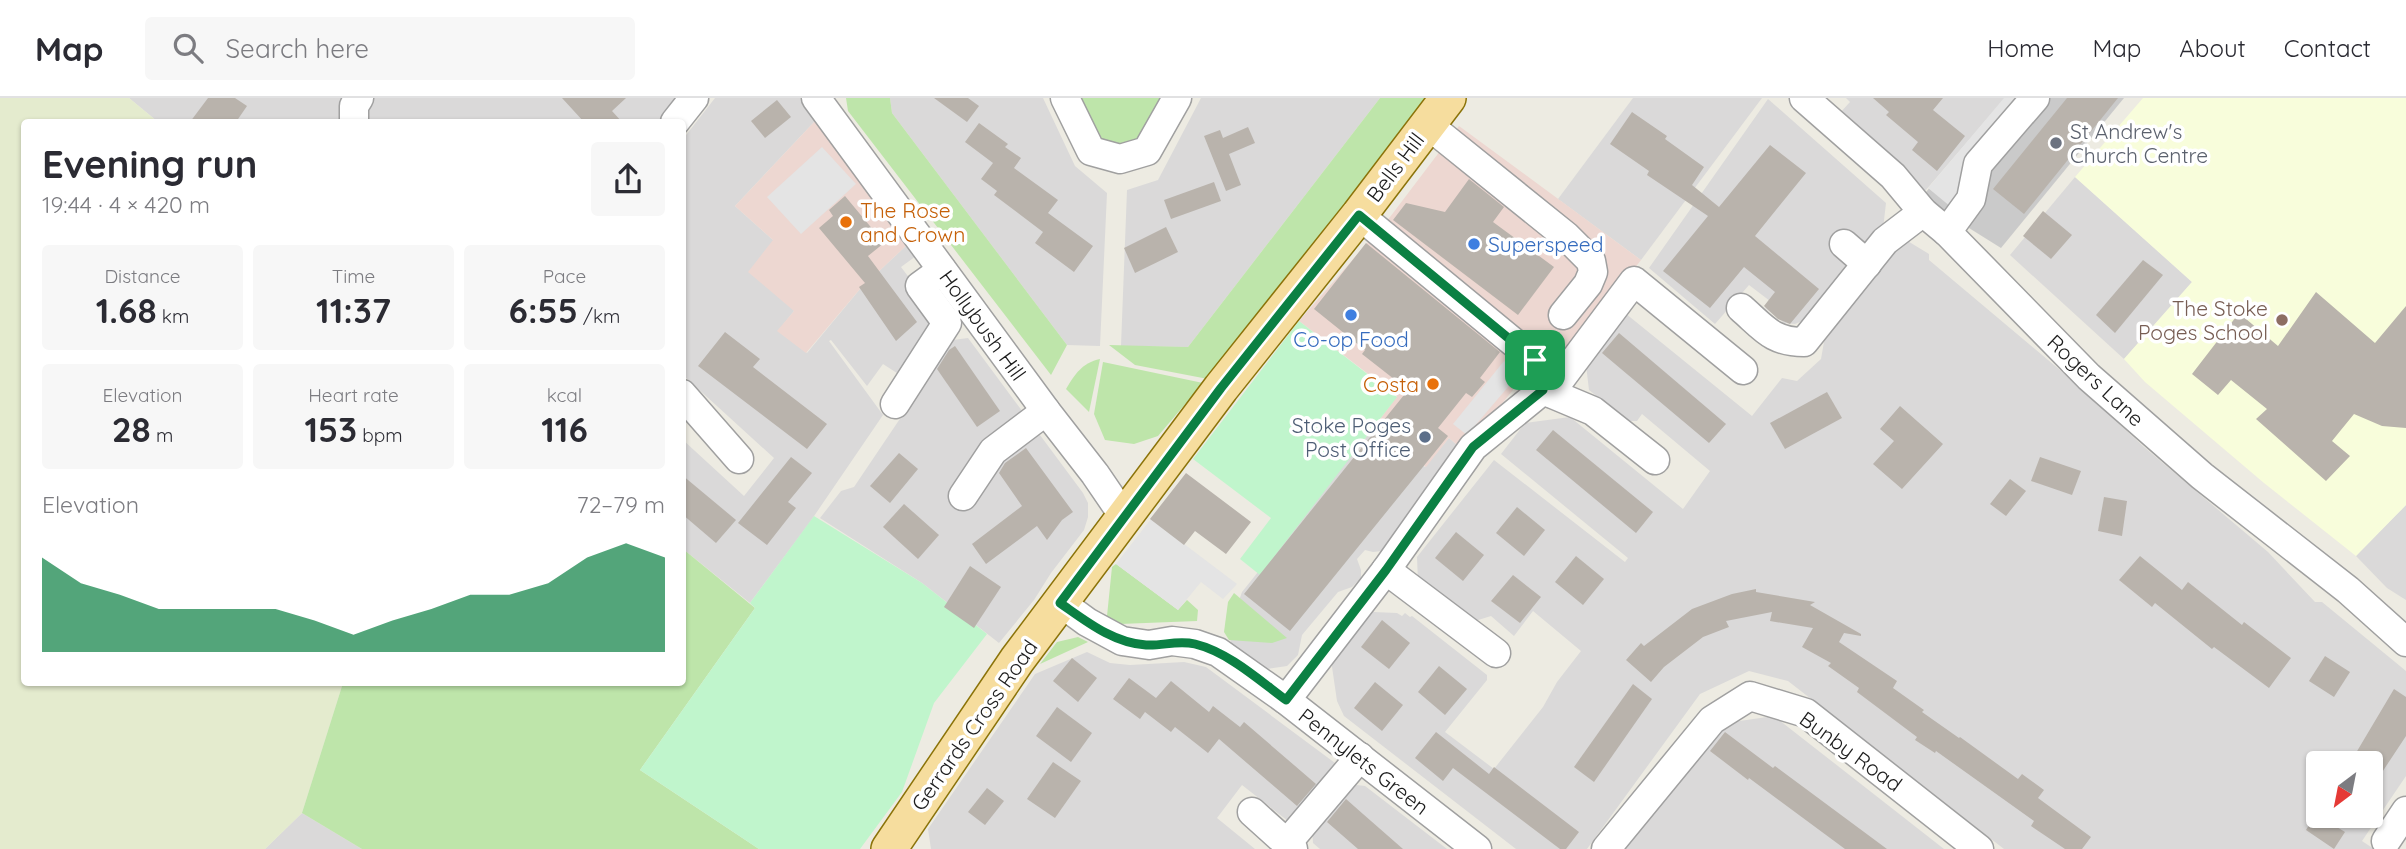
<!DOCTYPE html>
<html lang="en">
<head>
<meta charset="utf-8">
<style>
  :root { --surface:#fff; --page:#f7f7f7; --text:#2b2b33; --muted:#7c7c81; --line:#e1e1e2; --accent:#0b8043 }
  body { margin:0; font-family:Quicksand,sans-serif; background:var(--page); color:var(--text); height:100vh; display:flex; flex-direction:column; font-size:26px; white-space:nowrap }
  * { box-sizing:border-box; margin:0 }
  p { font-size:23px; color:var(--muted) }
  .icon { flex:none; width:38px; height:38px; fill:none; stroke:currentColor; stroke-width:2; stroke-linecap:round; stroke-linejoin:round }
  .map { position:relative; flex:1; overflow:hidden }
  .side { position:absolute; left:21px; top:21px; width:665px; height:567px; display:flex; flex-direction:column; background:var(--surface); border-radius:7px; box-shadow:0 2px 5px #0004 }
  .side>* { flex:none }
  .needle { width:46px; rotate:212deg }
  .fabs { position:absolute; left:2306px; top:653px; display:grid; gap:14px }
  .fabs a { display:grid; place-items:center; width:77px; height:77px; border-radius:7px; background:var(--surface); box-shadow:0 2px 5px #0004; font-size:35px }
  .pin { position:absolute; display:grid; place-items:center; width:60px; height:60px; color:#fff; margin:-30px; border-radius:14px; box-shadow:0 4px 10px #0006 }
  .round { display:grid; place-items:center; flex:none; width:74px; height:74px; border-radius:7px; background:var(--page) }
  .summary { display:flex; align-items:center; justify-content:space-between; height:119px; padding:0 21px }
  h1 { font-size:38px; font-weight:700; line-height:52px }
  .figures { display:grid; grid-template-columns:repeat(3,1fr); gap:10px; height:119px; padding:7px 21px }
  .figures div { display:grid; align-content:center; border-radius:7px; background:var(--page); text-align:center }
  .figures b { font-size:35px; font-weight:700 }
  .figures small { font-size:19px; font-weight:400 }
  .figures p { font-size:19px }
  .chart { height:196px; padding:14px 21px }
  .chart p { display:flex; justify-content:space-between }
  .chart svg { width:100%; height:126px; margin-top:7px; fill:var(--accent); opacity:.7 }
  header { display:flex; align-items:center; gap:42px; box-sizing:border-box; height:98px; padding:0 35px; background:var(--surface); border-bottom:2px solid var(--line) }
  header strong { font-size:33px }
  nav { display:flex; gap:38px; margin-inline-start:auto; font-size:24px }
  .search { width:490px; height:63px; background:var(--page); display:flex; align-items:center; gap:18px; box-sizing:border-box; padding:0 24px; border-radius:7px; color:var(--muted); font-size:26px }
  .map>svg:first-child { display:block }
  .residential { fill:#dad9d9; fill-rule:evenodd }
  .commercial { fill:#edd7d1 }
  .education { fill:#f8fddb }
  .religious { fill:#cacaca }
  .farmland { fill:#e4ebce }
  .grass { fill:#bee5aa }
  .park { fill:#c0f5cc }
  .parking { fill:#e4e4e4 }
  .building { fill:#b9b3ac }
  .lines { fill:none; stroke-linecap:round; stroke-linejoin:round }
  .minor-casing { stroke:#a0a0a0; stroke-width:31 }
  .major-casing { stroke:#8b7309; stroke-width:38 }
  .minor { stroke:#fff; stroke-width:28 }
  .major { stroke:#f6dd9e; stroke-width:35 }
  .route-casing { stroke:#fff; stroke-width:14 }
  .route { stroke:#0b8043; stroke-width:9 }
  .worship-dot { fill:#6b7280; stroke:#fff; stroke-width:2.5 }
  .food-dot { fill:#e8710a; stroke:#fff; stroke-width:2.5 }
  .shop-dot { fill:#3f7fe0; stroke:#fff; stroke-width:2.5 }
  .education-dot { fill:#8d6e63; stroke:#fff; stroke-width:2.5 }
  .service-dot { fill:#5c6f8a; stroke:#fff; stroke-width:2.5 }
  .labels { text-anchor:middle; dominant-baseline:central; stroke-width:7; stroke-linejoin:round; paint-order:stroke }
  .worship-label { font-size:21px; fill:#5b616d; stroke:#fff; text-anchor:start }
  .street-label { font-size:21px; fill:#1c1c1c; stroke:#fff }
  .food-label { font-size:21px; fill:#c56008; stroke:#fff; text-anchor:start }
  .shop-label { font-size:21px; fill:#366cbe; stroke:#fff; text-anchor:start }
  .education-label { font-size:21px; fill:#785e54; stroke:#fff; text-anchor:end }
  .service-label { font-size:21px; fill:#4e5e75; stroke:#fff; text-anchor:end }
</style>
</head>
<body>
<header>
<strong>Map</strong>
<div class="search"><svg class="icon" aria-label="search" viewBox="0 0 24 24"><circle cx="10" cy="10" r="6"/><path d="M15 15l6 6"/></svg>Search here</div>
<nav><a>Home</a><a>Map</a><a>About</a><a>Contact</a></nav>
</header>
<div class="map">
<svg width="2406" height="751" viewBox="0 0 2406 751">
  <rect width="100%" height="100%" fill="#edebe2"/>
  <g class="residential">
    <polygon points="129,0 678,0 658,24 158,24"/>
    <polygon points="715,0 800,0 816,22 735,108 773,142 794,213 778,233 807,255 860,191 908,146 916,158 901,169 938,218 900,277 883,266 867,288 831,242 829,243 883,317 810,424 750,505 683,451 683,342 744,398 774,360 683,277 683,41"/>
    <polygon points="890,0 1043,0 1075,68 1107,95 1100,248 1067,247 892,15"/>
    <polygon points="1201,0 1380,0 1188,249 1121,248 1127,92 1158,82"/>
    <polygon points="1633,0 1762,0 1641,162 1558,101"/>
    <polygon points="1846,0 2005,0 1925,93 1840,15 1850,4"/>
    <polygon points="1768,1 1886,105 1883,131 1809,227 1802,223 1795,226 1784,225 1765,210 1770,203 1749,187 1715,226 1649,170"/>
    <polygon points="2075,79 2192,184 2124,261 2010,157"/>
    <path d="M1906,142L1929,156V162L2073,283L2144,349L2268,454L2315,504H2322L2406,573V678L2362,743L2374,751H2004L1788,583L1749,573L1700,596L1587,751H1516L1344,618L1337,603L1331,562L1373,514L1397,515L1402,518L1405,515L1410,519L1412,518L1487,577V582L1445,634L1494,671L1543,609L1557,584L1581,553L1533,513L1514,538L1491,518L1475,523L1418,484L1417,459L1494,362L1625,464L1628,460L1501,356L1525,325L1570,319L1683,411L1710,373L1642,316L1637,323H1628L1589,292L1586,267L1625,215L1752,318L1782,280L1797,283L1821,261L1824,244L1895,147ZM2319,665H2371V718H2319Z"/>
    <polygon points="968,240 1083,395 1088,405 1088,419 1084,432 1051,475 1034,502 999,545 922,485 820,420 841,393 854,389 953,242"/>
    <polygon points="1375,328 1425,369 1449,340 1464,353 1382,453 1373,454 1365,452 1357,461 1361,472 1361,480 1352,489 1338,494 1302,537 1298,557 1287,568 1267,571 1254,566 1231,546 1229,531 1242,494"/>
    <polygon points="2406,407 2406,502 2387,490 2356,458"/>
    <polygon points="1087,554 1110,565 1130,567 1184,564 1206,569 1335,665 1338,679 1288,723 1242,687 1217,720 1255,751 931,751 928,731 1035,576"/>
    <polygon points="1774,618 1944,751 1618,751 1719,626"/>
    <polygon points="1348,686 1365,688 1447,751 1320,751 1313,745 1312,729"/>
    <polygon points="302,715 362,751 265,751"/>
  </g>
  <g class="commercial">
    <polygon points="816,22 908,146 860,191 806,255 777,233 794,213 748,174 773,142 735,108"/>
    <polygon points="1459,28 1641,162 1564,262 1553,262 1544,259 1533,267 1464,353 1449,340 1426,369 1375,328 1397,298 1299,223 1390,119"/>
  </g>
  <polygon class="education" points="2143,0 2406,0 2406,407 2356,458 2264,385 2145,284 2124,261 2192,184 2075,79"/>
  <polygon class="religious" points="2005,0 2124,0 2001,150 1921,100"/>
  <polygon class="farmland" points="0,0 129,0 158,24 24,24 24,584 343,585 302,715 265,751 0,751"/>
  <g class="grass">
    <polygon points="846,0 890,0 892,15 1067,247 1051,277 848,13"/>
    <polygon points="1074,0 1166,0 1136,48 1122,57 1092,44"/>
    <polygon points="1380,0 1427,0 1208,281 1135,267 1109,247 1188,249"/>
    <path d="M1100,261L1089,314L1066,291C1075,276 1082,265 1100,261Z"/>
    <polygon points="1103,264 1203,285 1158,338 1134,346 1105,342 1094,316"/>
    <polygon points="683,451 755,510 640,672 759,751 362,751 302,715 343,585 682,584"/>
    <polygon points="1116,466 1178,512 1187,502 1198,512 1197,523 1120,526 1107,518 1112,469"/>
    <polygon points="1234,495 1287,540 1272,545 1229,542 1224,534 1228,504"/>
    <polygon points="1078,539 1088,544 1040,566 1057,544"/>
  </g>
  <g class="park">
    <polygon points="1299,223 1397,299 1260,477 1240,461 1271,420 1193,361"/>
    <polygon points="814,418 922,485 987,536 934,605 902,694 860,751 759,751 640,672 755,510 750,505"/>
  </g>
  <g class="parking">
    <polygon points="2004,0 2043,0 1951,109 1928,90"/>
    <polygon points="822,49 856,86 801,136 767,99"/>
    <polygon points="1504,263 1520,275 1467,337 1453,326"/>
    <polygon points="1151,421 1237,486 1223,501 1201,484 1178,512 1116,466"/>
  </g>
  <g class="building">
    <polygon points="208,0 235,0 247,8 236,24 190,24"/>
    <polygon points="562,0 626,0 612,13 622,24 584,24"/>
    <polygon points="934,0 968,0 979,8 967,24"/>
    <polygon points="1873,0 1943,0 1933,12 1965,38 1937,73 1912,52 1918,44 1886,17 1889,14"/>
    <polygon points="2067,0 2118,0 2024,116 1993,91"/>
    <polygon points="777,2 791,19 765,40 751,23"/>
    <polygon points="1632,14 1667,38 1665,41 1704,69 1692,87 1719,109 1770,47 1806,75 1755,138 1819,191 1790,226 1778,221 1764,208 1775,194 1744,169 1710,210 1663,173 1708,118 1647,77 1649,73 1610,46"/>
    <polygon points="979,25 1008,46 1005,49 1021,60 1014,70 1058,102 1048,115 1093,148 1074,174 1035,145 1043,134 994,97 997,93 981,81 993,65 965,44"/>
    <polygon points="1248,29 1255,45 1229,56 1241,87 1226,93 1204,38 1220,32 1223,40"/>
    <polygon points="1469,81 1504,109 1493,124 1554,169 1518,217 1393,122 1406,105 1445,114"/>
    <polygon points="1214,84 1221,103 1171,121 1164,102"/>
    <polygon points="845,98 884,145 868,158 917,224 896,243 859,189 865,185 819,130 833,118 829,112"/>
    <polygon points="2043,113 2072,137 2051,161 2023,138"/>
    <polygon points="1166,129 1178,154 1135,175 1124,150"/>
    <polygon points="1366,145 1500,254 1480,280 1485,284 1472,299 1466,295 1438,330 1448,338 1290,533 1244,496 1408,292 1362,256 1365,252 1314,211"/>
    <polygon points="2143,162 2163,177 2115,235 2096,217"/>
    <polygon points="2316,194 2375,245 2406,208 2406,330 2382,328 2354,316 2332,343 2350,358 2326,383 2256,321 2267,311 2231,282 2218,297 2192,276 2239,215 2278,248"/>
    <polygon points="725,234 760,261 753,269 827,326 807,351 698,268"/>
    <polygon points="1619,235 1726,326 1709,345 1602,255"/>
    <polygon points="955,248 1000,313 977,329 937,271 949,252"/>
    <polygon points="1827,294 1842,320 1785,351 1770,325"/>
    <polygon points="1900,308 1943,346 1902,391 1873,366 1894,343 1880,331"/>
    <polygon points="1553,332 1653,414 1636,435 1536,352"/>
    <polygon points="1026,350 1073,414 1062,422 1047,442 1037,428 986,466 972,446 1022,408 999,375 1005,365"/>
    <polygon points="899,355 918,371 890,405 870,388"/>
    <polygon points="791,359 812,375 788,404 796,410 767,447 738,425"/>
    <polygon points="2040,359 2081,373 2072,397 2031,383"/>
    <polygon points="1186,375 1251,424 1226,456 1195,433 1184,447 1150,421"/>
    <polygon points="682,377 736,422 716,445 682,416"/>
    <polygon points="2010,381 2026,393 2006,418 1990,406"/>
    <polygon points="2104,399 2127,403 2122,438 2098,433"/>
    <polygon points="904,406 939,437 918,461 883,429"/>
    <polygon points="1517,409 1545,432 1524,458 1496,435"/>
    <polygon points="1456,434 1484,457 1463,483 1435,460"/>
    <polygon points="1576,458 1604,481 1583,507 1555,484"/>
    <polygon points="2140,458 2182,492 2188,484 2242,527 2244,524 2291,560 2269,590 2214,549 2212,551 2155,505 2152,509 2119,482"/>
    <polygon points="970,468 1001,489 974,530 944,509"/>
    <polygon points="1513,477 1541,499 1520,525 1491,503"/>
    <polygon points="1756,491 1756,494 1815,504 1810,507 1861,536 1861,538 1844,535 1839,544 1897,583 1893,590 1924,612 1922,614 1959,640 1960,639 2018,681 2022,676 2044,692 2038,700 2091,739 2082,751 2065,751 2031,728 2034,723 1936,653 1935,655 1915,642 1917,639 1857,594 1859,590 1828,568 1831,565 1802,549 1813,530 1770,523 1772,514 1726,523 1729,529 1703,539 1664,569 1651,584 1626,562 1641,545 1644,548 1692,511 1732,496"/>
    <polygon points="1382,522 1410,545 1389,571 1361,549"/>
    <polygon points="2325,558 2350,574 2334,599 2309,583"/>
    <polygon points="1072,560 1097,580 1078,604 1053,583"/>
    <polygon points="1439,568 1467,591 1445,617 1418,594"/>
    <polygon points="1129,580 1156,600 1171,583 1209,614 1213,608 1240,629 1244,624 1316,686 1297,708 1219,641 1208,655 1175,629 1171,634 1145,614 1140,621 1113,601"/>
    <polygon points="1375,584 1403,607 1382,633 1354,610"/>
    <polygon points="1633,586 1652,601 1594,684 1574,669"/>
    <polygon points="2394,591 2406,599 2406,638 2371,691 2371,665 2350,665"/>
    <polygon points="1057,609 1092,635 1071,664 1036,638"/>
    <polygon points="1436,634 1489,676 1494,669 1579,734 1566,751 1560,751 1453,670 1443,683 1415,660"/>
    <polygon points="1725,634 1773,670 1775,668 1887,751 1845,751 1749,680 1748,682 1710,653"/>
    <polygon points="1053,664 1081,683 1055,720 1027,701"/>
    <polygon points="987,690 1004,703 985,727 968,714"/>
    <polygon points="1346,701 1363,716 1403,751 1358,751 1327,724"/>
    <polygon points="2317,714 2319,718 2345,734 2334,751 2306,732"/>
  </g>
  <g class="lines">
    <g class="minor-casing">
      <g id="minor">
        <polyline points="816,0 1046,313 1095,376 1125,420"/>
        <polyline points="1065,0 1091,53 1120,61 1147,53 1177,0"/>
        <polyline points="1804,0 1893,78 1923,114 1947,134 2089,279 2202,378 2348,492 2406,544"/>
        <polyline points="354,24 354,8 359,0"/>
        <polyline points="675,24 694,0"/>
        <polyline points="1427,26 1566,138 1591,163 1593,174 1588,186 1563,217"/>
        <polyline points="1359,117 1535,262 1543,292"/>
        <polyline points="1947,134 1971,101 1978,66 2035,0"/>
        <polyline points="1844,146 1867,166"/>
        <path d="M1741,210C1764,230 1772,244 1804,244L1885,143L1923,114"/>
        <polyline points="1550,295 1634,183 1743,272"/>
        <polyline points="682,296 739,361"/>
        <polyline points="895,306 947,225 920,188 942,172"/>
        <polyline points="963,398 993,353 1046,313"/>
        <polyline points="1386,472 1496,555"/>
        <polyline points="1061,505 1087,524 1122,543 1149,547 1172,543 1195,546 1218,554 1286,602 1477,751"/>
        <polyline points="1286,602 1386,472 1473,349 1543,292 1593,313 1655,362"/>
        <polyline points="1252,714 1293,751"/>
        <polyline points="2386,743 2406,713"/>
        <polyline points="1287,745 1360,659"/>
        <polyline points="1606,751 1712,622 1750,598 1806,615 1979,751"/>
      </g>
    </g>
    <g class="major-casing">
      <polyline id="major" points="889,751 1017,562 1221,290 1359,117 1448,0"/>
    </g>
    <use href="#minor" class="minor"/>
    <use href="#major" class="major"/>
  </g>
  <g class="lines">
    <g class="route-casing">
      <path id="route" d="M1359,117L1535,262L1543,292L1473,349L1386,472L1286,602C1259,582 1228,554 1195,546C1177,542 1163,548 1146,547C1113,545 1086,523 1060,505L1221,290Z"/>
    </g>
    <use href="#route" class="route"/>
  </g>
  <circle class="worship-dot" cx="2056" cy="45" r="7"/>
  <g class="food-dot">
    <circle cx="846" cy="124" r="7"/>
    <circle cx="1433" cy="286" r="7"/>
  </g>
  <g class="shop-dot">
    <circle cx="1474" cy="146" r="7"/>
    <circle cx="1351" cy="217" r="7"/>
  </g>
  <circle class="education-dot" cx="2282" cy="222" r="7"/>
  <circle class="service-dot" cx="1425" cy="339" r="7"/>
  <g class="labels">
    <g class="worship-label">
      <text x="2070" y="33">St Andrew's<tspan x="2070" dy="24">Church Centre</tspan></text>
    </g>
    <g class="street-label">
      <text transform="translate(1395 69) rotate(-53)">Bells Hill</text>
      <text transform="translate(983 227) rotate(54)">Hollybush Hill</text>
      <text transform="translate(2096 282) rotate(43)">Rogers Lane</text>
      <text transform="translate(974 627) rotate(-55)">Gerrards Cross Road</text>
      <text transform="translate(1851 653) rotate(36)">Bunby Road</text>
      <text transform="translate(1364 663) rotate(38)">Pennylets Green</text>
    </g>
    <g class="food-label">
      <text x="860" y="112">The Rose<tspan x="860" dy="24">and Crown</tspan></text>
      <text x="1419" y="286" text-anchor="end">Costa</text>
    </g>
    <g class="shop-label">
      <text x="1488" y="146">Superspeed</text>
      <text x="1351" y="241" text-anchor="middle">Co-op Food</text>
    </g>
    <g class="education-label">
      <text x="2268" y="210">The Stoke<tspan x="2268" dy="24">Poges School</tspan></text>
    </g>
    <g class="service-label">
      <text x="1411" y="327">Stoke Poges<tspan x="1411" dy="24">Post Office</tspan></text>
    </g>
  </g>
</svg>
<div class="fabs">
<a><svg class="needle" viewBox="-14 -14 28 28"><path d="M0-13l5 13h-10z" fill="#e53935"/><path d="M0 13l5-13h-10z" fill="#7c7c81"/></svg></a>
</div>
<div class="pin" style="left:1535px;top:262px;background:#1e9e55"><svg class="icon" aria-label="arrive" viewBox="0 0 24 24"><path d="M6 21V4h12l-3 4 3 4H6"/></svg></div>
<section class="side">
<div class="summary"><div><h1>Evening run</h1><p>19:44 · 4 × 420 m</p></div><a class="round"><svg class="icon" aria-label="share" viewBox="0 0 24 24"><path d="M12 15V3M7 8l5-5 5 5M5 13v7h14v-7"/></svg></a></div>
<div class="figures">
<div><p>Distance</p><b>1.68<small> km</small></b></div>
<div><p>Time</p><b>11:37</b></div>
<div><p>Pace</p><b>6:55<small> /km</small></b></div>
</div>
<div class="figures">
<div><p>Elevation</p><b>28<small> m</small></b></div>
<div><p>Heart rate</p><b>153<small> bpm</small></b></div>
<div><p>kcal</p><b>116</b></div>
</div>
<div class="chart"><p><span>Elevation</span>72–79 m</p>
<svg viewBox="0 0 160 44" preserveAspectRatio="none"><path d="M0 44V11L10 20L20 24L30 29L40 29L50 29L60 29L70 33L80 38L90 33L100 29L110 24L120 24L130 20L140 11L150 6L160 11V44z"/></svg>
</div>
</section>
</div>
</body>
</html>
